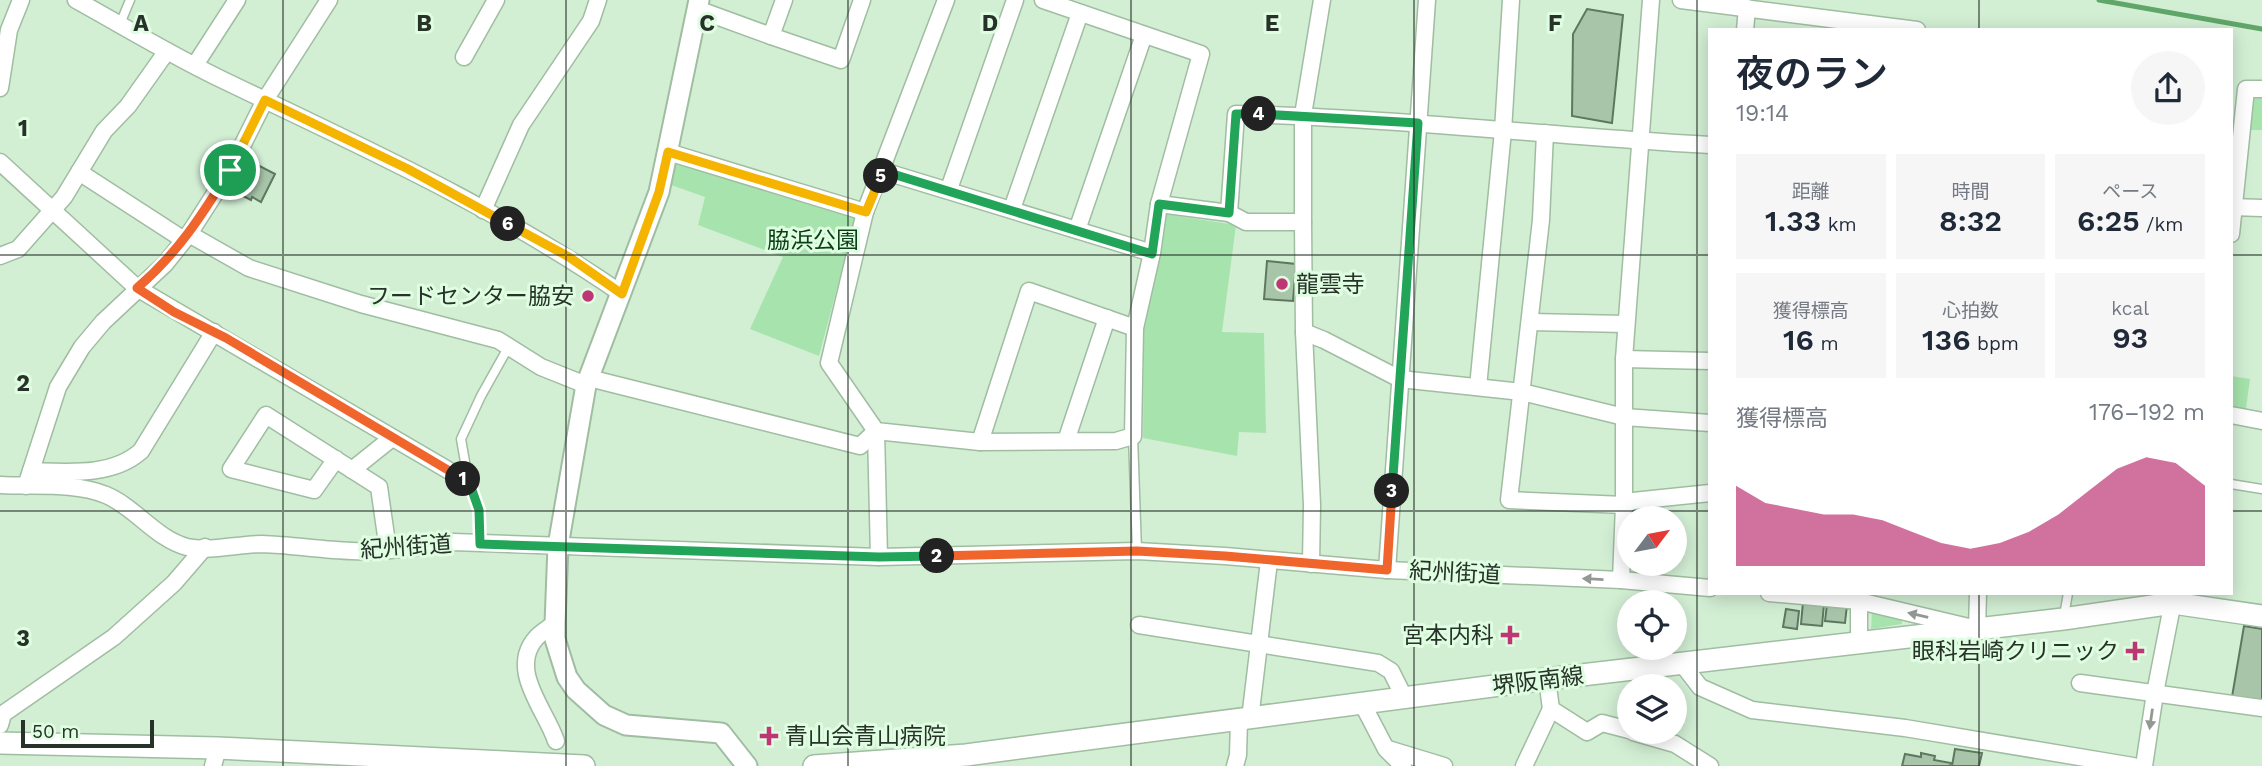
<!DOCTYPE html>
<html lang="ja">
<head>
<meta charset="utf-8">
<style>
  :root { --surface:#fff; --page:#f6f6f7; --text:#1f2937; --muted:#747a83; --accent:#be3674 }
  body { margin:0; font-family:"Work Sans","Noto Sans JP",sans-serif; background:var(--page); color:var(--text); height:100vh; display:flex; flex-direction:column; font-size:26px; white-space:nowrap }
  * { box-sizing:border-box; margin:0 }
  p { font-size:23px; color:var(--muted) }
  .icon { flex:none; width:38px; height:38px; fill:none; stroke:currentColor; stroke-width:2; stroke-linecap:round; stroke-linejoin:round }
  .map { position:relative; flex:1; overflow:hidden }
  .sheet { position:absolute; left:1708px; top:28px; width:525px; height:567px; display:flex; flex-direction:column; background:var(--surface); border-radius:0px; box-shadow:0 4px 18px #0003 }
  .sheet>* { flex:none }
  .needle { width:46px; rotate:58deg }
  .buttons { position:absolute; left:1617px; top:506px; display:grid; gap:14px }
  .buttons a { display:grid; place-items:center; width:70px; height:70px; border-radius:50%; background:var(--surface); box-shadow:0 4px 18px #0003; font-size:35px }
  .scale { position:absolute; left:21px; bottom:18px; width:133px; box-sizing:border-box; padding-left:7px; border:4px solid #273228; border-top:0; font-size:19px; line-height:24px; white-space:nowrap; color:#273228; -webkit-text-stroke:5px #dffde1; paint-order:stroke }
  .pin { position:absolute; display:grid; place-items:center; width:60px; height:60px; color:#fff; margin:-30px; border:4px solid #fff; border-radius:50%; box-shadow:0 2px 7px #0007 }
  .km { position:absolute; width:35px; height:35px; margin:-18px; border-radius:50%; background:#222; color:#fff; font-size:19px; line-height:35px; text-align:center }
  .round { display:grid; place-items:center; flex:none; width:74px; height:74px; border-radius:37px; background:var(--page) }
  .headline { display:flex; align-items:center; justify-content:space-between; height:119px; padding:0 28px }
  h1 { font-size:38px; font-weight:600; line-height:52px }
  .figures { display:grid; grid-template-columns:repeat(3,1fr); gap:10px; height:119px; padding:7px 28px }
  .figures div { display:grid; align-content:center; border-radius:0px; background:var(--page); text-align:center }
  .figures b { font-size:30px; font-weight:600 }
  .figures small { font-size:19px; font-weight:400 }
  .figures p { font-size:19px }
  .chart { height:196px; padding:14px 28px }
  .chart p { display:flex; justify-content:space-between }
  .chart svg { width:100%; height:126px; margin-top:7px; fill:var(--accent); opacity:.7 }
  .map>svg:first-child { display:block }
  .green { fill:#a7e4ad }
  .lines { fill:none; stroke-linecap:round; stroke-linejoin:round }
  .stream { stroke:#60a669; stroke-width:5 }
  .building { fill:#a8c5aa; stroke:#5e7860; stroke-width:2 }
  .service-casing { stroke:#a0bda2; stroke-width:11 }
  .minor-casing { stroke:#a0bda2; stroke-width:19 }
  .tertiary-casing { stroke:#a0bda2; stroke-width:23 }
  .secondary-casing { stroke:#a0bda2; stroke-width:24 }
  .service { stroke:#fff; stroke-width:8 }
  .minor { stroke:#fff; stroke-width:16 }
  .tertiary { stroke:#fff; stroke-width:19 }
  .secondary { stroke:#fff; stroke-width:21 }
  .oneway { fill:#939894 }
  .split-1-casing { stroke:#fff; stroke-width:14 }
  .split-2-casing { stroke:#fff; stroke-width:14 }
  .split-3-casing { stroke:#fff; stroke-width:14 }
  .split-4-casing { stroke:#fff; stroke-width:14 }
  .split-5-casing { stroke:#fff; stroke-width:14 }
  .split-6-casing { stroke:#fff; stroke-width:14 }
  .split-7-casing { stroke:#fff; stroke-width:14 }
  .split-1 { stroke:#f0652b; stroke-width:9 }
  .split-2 { stroke:#22a559; stroke-width:9 }
  .split-3 { stroke:#f0652b; stroke-width:9 }
  .split-4 { stroke:#22a559; stroke-width:9 }
  .split-5 { stroke:#22a559; stroke-width:9 }
  .split-6 { stroke:#f5b400; stroke-width:9 }
  .split-7 { stroke:#f5b400; stroke-width:9 }
  .grid { fill:none; stroke:#273228; stroke-width:2; stroke-opacity:0.55 }
  .poi-dot { fill:#be3674; stroke:#dffde1; stroke-width:2.5 }
  .labels { text-anchor:middle; dominant-baseline:central; stroke-width:6; stroke-linejoin:round; paint-order:stroke }
  .park-label { font-size:23px; fill:#0a3e16; stroke:#dffde1 }
  .poi-label { font-size:23px; fill:#273228; stroke:#dffde1; text-anchor:end }
  .street-label { font-size:23px; fill:#273228; stroke:#dffde1 }
  .grid-label { font-size:23px; text-anchor:middle; font-weight:bold; fill:#273228; stroke:#dffde1; stroke-width:6; stroke-linejoin:round; paint-order:stroke }
</style>
</head>
<body>
<div class="map">
<svg width="2262" height="766" viewBox="0 0 2262 766">
  <rect width="100%" height="100%" fill="#d2efd4"/>
  <g class="green">
    <polygon points="2249,94 2262,94 2262,130 2247,130"/>
    <polygon points="675,160 856,217 819,356 750,329 783,257 698,225 705,197 671,185"/>
    <polygon points="1165,214 1236,225 1222,332 1264,333 1266,433 1239,432 1237,456 1143,438 1144,332"/>
    <polygon points="2231,376 2250,379 2245,416 2231,414"/>
    <polygon points="1872,612 1901,616 1902,624 1871,629"/>
  </g>
  <g class="lines">
    <polyline class="stream" points="2099,0 2262,29"/>
  </g>
  <g class="building">
    <polygon points="1587,9 1623,15 1612,123 1572,116 1573,34"/>
    <polygon points="244,158 275,174 261,202 252,197 251,200 237,193 238,190 230,186"/>
    <polygon points="1267,261 1296,264 1293,301 1264,299"/>
    <polygon points="1803,602 1824,604 1822,626 1801,624"/>
    <polygon points="1827,604 1847,605 1845,623 1825,621"/>
    <polygon points="1786,609 1799,611 1797,629 1783,627"/>
    <polygon points="2244,626 2262,629 2262,701 2232,697"/>
    <polygon points="1955,749 1982,753 1979,766 1952,766"/>
    <polygon points="1921,753 1935,756 1934,760 1951,763 1950,766 1902,766 1905,754 1921,757"/>
  </g>
  <g class="lines">
    <g class="service-casing">
      <g id="service">
        <polyline points="120,24 130,0"/>
        <polyline points="1133,436 1137,551"/>
        <polyline points="2231,484 2262,489"/>
        <polyline points="480,544 479,510 468,479 461,439 481,396 509,346"/>
        <polyline points="2064,616 2068,593"/>
      </g>
    </g>
    <g class="minor-casing">
      <g id="minor">
        <path d="M76,0C125,27 174,57 225,81C360,146 498,208 622,294"/>
        <polyline points="946,0 865,212 829,363 876,431 980,442 1116,441 1133,436 1135,328 1152,253 1159,204 1201,54 1043,0"/>
        <polyline points="1681,0 1917,30"/>
        <polyline points="697,9 771,36 784,0"/>
        <polyline points="1745,30 1747,8"/>
        <polyline points="771,36 841,60 862,0"/>
        <polyline points="464,57 496,0"/>
        <polyline points="195,65 237,0"/>
        <polyline points="0,88 9,30 21,0"/>
        <polyline points="1545,133 1541,220 1509,500 1624,505 1633,501 1710,493"/>
        <polyline points="668,152 865,212"/>
        <polyline points="0,162 137,288 465,480 468,479"/>
        <polyline points="883,171 1152,253"/>
        <polyline points="79,172 184,240"/>
        <polyline points="949,189 1015,0"/>
        <path d="M1159,204L1229,213L1236,114C1395,118 1552,136 1710,145"/>
        <polyline points="2231,207 2262,208"/>
        <polyline points="1012,209 1080,13"/>
        <polyline points="483,210 521,125 591,21 598,0"/>
        <polyline points="1229,213 1246,222 1303,222 1304,332 1312,505 1311,564"/>
        <polyline points="1303,222 1303,115 1322,0"/>
        <polyline points="1077,230 1144,35"/>
        <polyline points="189,234 249,268 361,304 498,340 541,367 586,385"/>
        <polyline points="2231,234 2246,89 2262,89"/>
        <polyline points="0,256 18,249 64,197 104,131 128,106 167,51"/>
        <polyline points="1530,322 1626,324"/>
        <polyline points="1304,332 1324,340 1400,379 1522,392 1624,417 1710,423"/>
        <polyline points="1624,359 1710,361"/>
        <polyline points="589,378 860,446 876,431"/>
        <polyline points="1478,387 1503,131 1511,0"/>
        <polyline points="2231,415 2262,421"/>
        <polyline points="876,431 879,557"/>
        <polyline points="1066,441 1107,318"/>
        <polyline points="980,442 1029,291 1135,328"/>
        <polyline points="336,459 314,490 231,469 266,415 379,487 388,550"/>
        <polyline points="352,470 392,438"/>
        <path d="M31,471C67,472 112,477 141,451L214,332"/>
        <path d="M0,485C34,487 74,482 106,495C135,507 156,539 187,547C211,552 238,544 262,544C292,545 322,550 352,551C386,553 420,546 453,542L879,557L1137,551L1225,556L1387,570L1621,580L1710,588"/>
        <polyline points="26,486 58,387 82,347 103,322 165,264 189,234 230,170 265,100 329,0"/>
        <polyline points="1387,570 1427,0"/>
        <polyline points="1621,580 1624,505 1624,359 1651,0"/>
        <polyline points="1769,593 1859,601 1977,629 1978,593"/>
        <polyline points="1859,601 1859,643"/>
        <path d="M555,623C549,628 542,632 537,637C507,669 546,710 556,741"/>
        <polyline points="1139,625 1378,663 1391,671 1405,699"/>
        <polyline points="1683,665 1700,687 1752,710 1905,728 2133,766"/>
        <polyline points="1547,679 1551,709 1587,732 1602,723 1629,730"/>
        <polyline points="2080,683 2262,708"/>
        <polyline points="1362,703 1386,749 1403,766"/>
        <polyline points="1250,719 1269,561"/>
        <polyline points="0,725 3,714 114,637 174,583 205,547"/>
        <polyline points="1633,732 1675,744 1710,766"/>
        <polyline points="1388,749 1444,766"/>
        <polyline points="213,766 218,748"/>
        <polyline points="1235,766 1238,755 1239,720"/>
        <polyline points="1524,766 1551,709"/>
        <polyline points="2144,766 2155,693 2174,596"/>
      </g>
    </g>
    <g class="tertiary-casing">
      <polyline id="tertiary" points="699,0 659,192 586,385 558,546 555,623 555,639 567,677 576,690 604,715 626,725 721,733 747,766"/>
    </g>
    <g class="secondary-casing">
      <g id="secondary">
        <polyline points="0,743 218,748 584,766"/>
        <polyline points="814,766 966,755 1547,679 2063,619 2173,603 2262,616"/>
      </g>
    </g>
    <use href="#service" class="service"/>
    <use href="#minor" class="minor"/>
    <use href="#tertiary" class="tertiary"/>
    <use href="#secondary" class="secondary"/>
  </g>
  <defs><path id="oneway-solid" d="M-6-.8H1V-3.2L6.5 0L1 3.2V.8H-6Z" transform="scale(1.75)"/></defs>
  <g class="oneway">
    <use href="#oneway-solid" transform="translate(1593 579) rotate(-177)"/>
    <use href="#oneway-solid" transform="translate(1918 615) rotate(-167)"/>
    <use href="#oneway-solid" transform="translate(2151 719) rotate(98)"/>
  </g>
  <g class="lines">
    <g class="split-1-casing">
      <path id="split-1" d="M230,170C202,215 178,253 137,288L174,312L226,338L463,479"/>
    </g>
    <g class="split-2-casing">
      <polyline id="split-2" points="463,479 468,479 479,510 480,544 879,557 937,556"/>
    </g>
    <g class="split-3-casing">
      <polyline id="split-3" points="937,556 1137,551 1225,556 1387,570 1392,491"/>
    </g>
    <g class="split-4-casing">
      <polyline id="split-4" points="1259,114 1418,123 1392,491"/>
    </g>
    <g class="split-5-casing">
      <polyline id="split-5" points="881,176 883,171 1152,254 1159,204 1229,213 1236,114 1259,114"/>
    </g>
    <g class="split-6-casing">
      <polyline id="split-6" points="508,224 569,257 622,294 659,192 668,152 866,212 881,176"/>
    </g>
    <g class="split-7-casing">
      <polyline id="split-7" points="230,170 265,100 408,169 508,224"/>
    </g>
    <use href="#split-1" class="split-1"/>
    <use href="#split-2" class="split-2"/>
    <use href="#split-3" class="split-3"/>
    <use href="#split-4" class="split-4"/>
    <use href="#split-5" class="split-5"/>
    <use href="#split-6" class="split-6"/>
    <use href="#split-7" class="split-7"/>
  </g>
  <path class="grid" d="M283,0V766M566,0V766M848,0V766M1131,0V766M1414,0V766M1697,0V766M1979,0V30M0,255H1710M2231,255H2262M0,511H1710M2231,511H2262M1979,593V766"/>
  <g class="poi-dot">
    <circle cx="1282" cy="284" r="7"/>
    <circle cx="588" cy="296" r="7"/>
    <path d="M1506.5 624.5h7v7h7v7h-7v7h-7v-7h-7v-7h7z"/>
    <path d="M2131.5 640.5h7v7h7v7h-7v7h-7v-7h-7v-7h7z"/>
    <path d="M765.5 725.5h7v7h7v7h-7v7h-7v-7h-7v-7h7z"/>
  </g>
  <g class="labels">
    <g class="park-label">
      <text x="813" y="240">脇浜公園</text>
    </g>
    <g class="poi-label">
      <text x="1296" y="284" text-anchor="start">龍雲寺</text>
      <text x="574" y="296">フードセンター脇安</text>
      <text x="1494" y="635">宮本内科</text>
      <text x="2119" y="651">眼科岩崎クリニック</text>
      <text x="785" y="736" text-anchor="start">青山会青山病院</text>
    </g>
    <g class="street-label">
      <text transform="translate(406 547) rotate(-4)">紀州街道</text>
      <text transform="translate(1455 573) rotate(3)">紀州街道</text>
      <text transform="translate(1538 681) rotate(-7)">堺阪南線</text>
    </g>
  </g>
  <g class="grid-label">
    <text x="141" y="31">A</text>
    <text x="424" y="31">B</text>
    <text x="707" y="31">C</text>
    <text x="990" y="31">D</text>
    <text x="1272" y="31">E</text>
    <text x="1555" y="31">F</text>
    <text x="23" y="136">1</text>
    <text x="23" y="391">2</text>
    <text x="23" y="646">3</text>
  </g>
</svg>
<div class="buttons">
<a><svg class="needle" viewBox="-14 -14 28 28"><path d="M0-13l5 13h-10z" fill="#e53935"/><path d="M0 13l5-13h-10z" fill="#747a83"/></svg></a>
<a><svg class="icon" aria-label="locate" viewBox="0 0 24 24"><circle cx="12" cy="12" r="6"/><path d="M12 2v4M12 18v4M2 12h4M18 12h4"/></svg></a>
<a><svg class="icon" aria-label="layers" viewBox="0 0 24 24"><path d="M12 4l9 5-9 5-9-5zM3 14l9 5 9-5"/></svg></a>
</div>
<div class="scale">50 m</div>
<div class="pin" style="left:230px;top:170px;background:#1e9e55"><svg class="icon" aria-label="arrive" viewBox="0 0 24 24"><path d="M6 21V4h12l-3 4 3 4H6"/></svg></div>
<b class="km" style="left:463px;top:479px">1</b>
<b class="km" style="left:937px;top:556px">2</b>
<b class="km" style="left:1392px;top:491px">3</b>
<b class="km" style="left:1259px;top:114px">4</b>
<b class="km" style="left:881px;top:176px">5</b>
<b class="km" style="left:508px;top:224px">6</b>
<section class="sheet">
<div class="headline"><div><h1>夜のラン</h1><p>19:14</p></div><a class="round"><svg class="icon" aria-label="share" viewBox="0 0 24 24"><path d="M12 15V3M7 8l5-5 5 5M5 13v7h14v-7"/></svg></a></div>
<div class="figures">
<div><p>距離</p><b>1.33<small> km</small></b></div>
<div><p>時間</p><b>8:32</b></div>
<div><p>ペース</p><b>6:25<small> /km</small></b></div>
</div>
<div class="figures">
<div><p>獲得標高</p><b>16<small> m</small></b></div>
<div><p>心拍数</p><b>136<small> bpm</small></b></div>
<div><p>kcal</p><b>93</b></div>
</div>
<div class="chart"><p><span>獲得標高</span>176–192 m</p>
<svg viewBox="0 0 160 44" preserveAspectRatio="none"><path d="M0 44V16L10 22L20 24L30 26L40 26L50 28L60 32L70 36L80 38L90 36L100 32L110 26L120 18L130 10L140 6L150 8L160 16V44z"/></svg>
</div>
</section>
</div>
</body>
</html>
